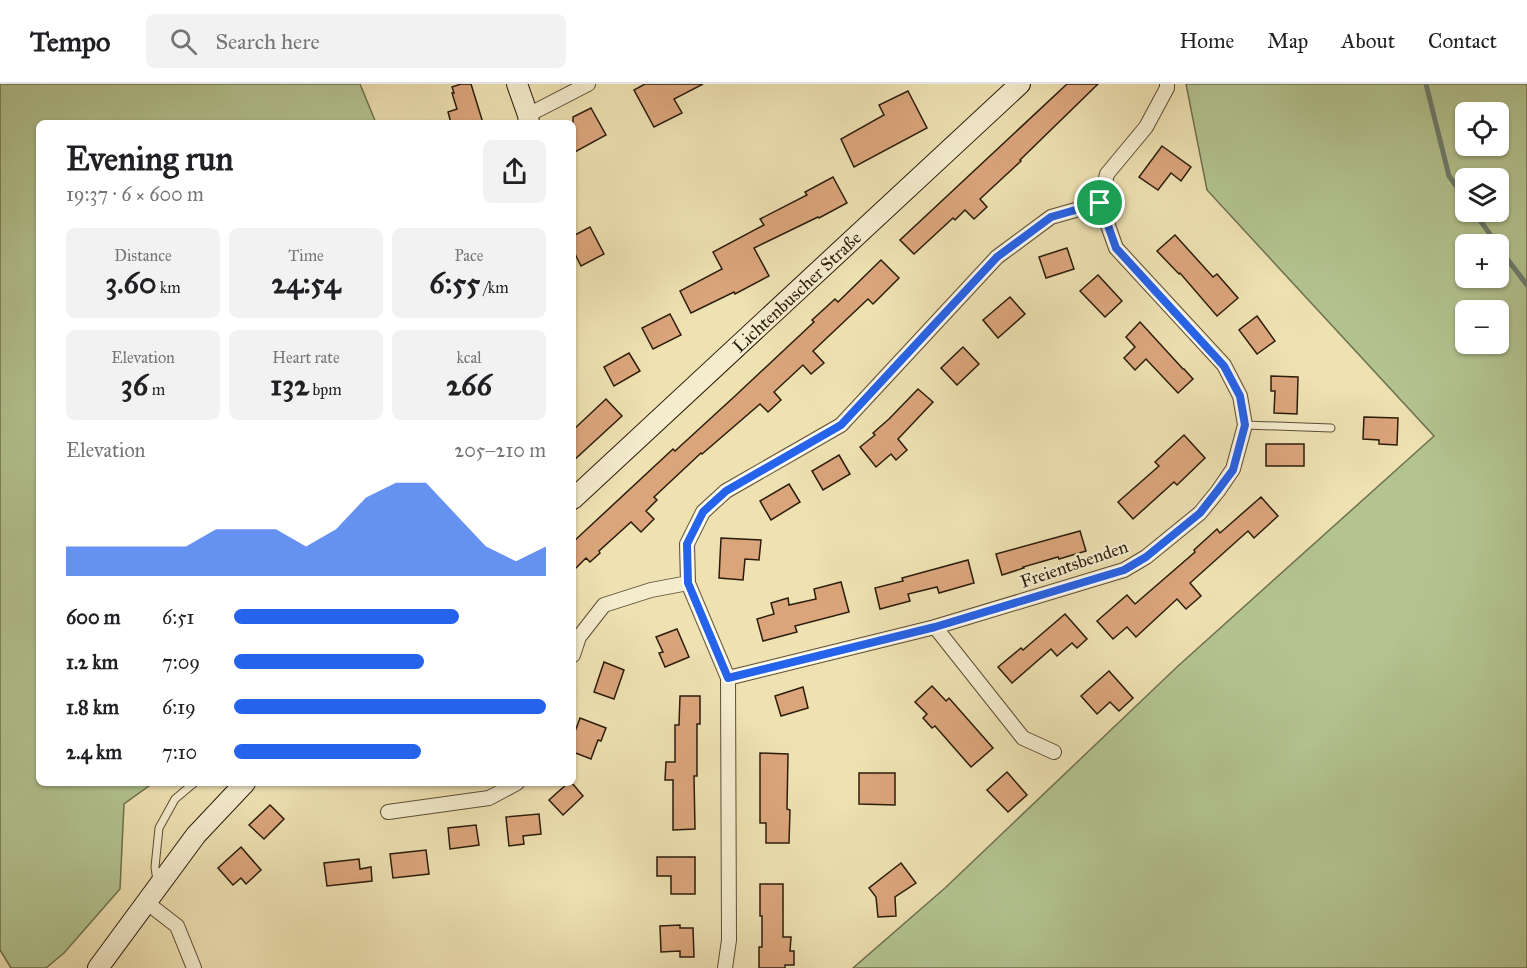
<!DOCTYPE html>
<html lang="en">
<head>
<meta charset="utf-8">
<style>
  :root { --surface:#fff; --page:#f2f2f2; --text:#202124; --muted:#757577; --line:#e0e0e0; --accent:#2563eb }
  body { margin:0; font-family:"IM FELL Great Primer",serif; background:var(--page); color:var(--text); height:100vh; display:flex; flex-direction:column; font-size:22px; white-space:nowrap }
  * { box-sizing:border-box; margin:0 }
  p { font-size:20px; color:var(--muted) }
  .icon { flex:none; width:33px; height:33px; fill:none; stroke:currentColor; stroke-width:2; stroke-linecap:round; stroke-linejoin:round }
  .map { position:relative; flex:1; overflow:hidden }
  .details { position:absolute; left:36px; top:36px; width:540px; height:666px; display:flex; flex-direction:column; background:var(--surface); border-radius:9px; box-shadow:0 2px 4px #0004 }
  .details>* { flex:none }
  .fabs { position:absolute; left:1455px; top:18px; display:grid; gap:12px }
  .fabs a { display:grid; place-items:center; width:54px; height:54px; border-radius:9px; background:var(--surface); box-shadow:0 2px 4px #0004; font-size:30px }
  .pin { position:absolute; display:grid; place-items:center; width:51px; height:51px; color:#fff; margin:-26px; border:3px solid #fff; border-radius:50%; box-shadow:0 2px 6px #0007 }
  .round { display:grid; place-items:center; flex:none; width:63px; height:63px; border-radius:9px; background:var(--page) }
  .overview { display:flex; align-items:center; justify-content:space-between; height:102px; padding:0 30px }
  h1 { font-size:33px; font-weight:700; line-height:45px }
  .metrics { display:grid; grid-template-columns:repeat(3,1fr); gap:9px; height:102px; padding:6px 30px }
  .metrics div { display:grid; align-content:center; border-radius:9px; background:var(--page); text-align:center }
  .metrics b { font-size:30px; font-weight:700 }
  .metrics small { font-size:16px; font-weight:400 }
  .metrics p { font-size:16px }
  .chart { height:168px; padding:12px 30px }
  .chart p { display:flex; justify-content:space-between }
  .chart svg { width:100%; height:108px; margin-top:6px; fill:var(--accent); opacity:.7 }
  ul { padding:0 30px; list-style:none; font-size:20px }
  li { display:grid; grid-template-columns:96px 72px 1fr; align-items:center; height:45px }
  li i { height:15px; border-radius:8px; background:var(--accent) }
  header { display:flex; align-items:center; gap:36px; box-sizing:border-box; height:84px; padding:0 30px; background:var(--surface); border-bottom:2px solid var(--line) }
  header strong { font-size:28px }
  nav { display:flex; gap:33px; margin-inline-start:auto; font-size:21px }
  .search { width:420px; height:54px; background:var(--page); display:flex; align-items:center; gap:15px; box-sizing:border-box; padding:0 21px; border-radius:9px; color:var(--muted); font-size:22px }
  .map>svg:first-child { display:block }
  .green { fill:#b3c490; stroke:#6f704e; stroke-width:1.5; fill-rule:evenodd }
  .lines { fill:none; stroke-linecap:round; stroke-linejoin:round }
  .stream { stroke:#6d7d6e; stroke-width:5 }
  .building { fill:#dba57c; stroke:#2b1d0b; stroke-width:1.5 }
  .lane-casing { stroke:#5c4e35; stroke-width:9 }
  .street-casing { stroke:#5c4e35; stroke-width:16 }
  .secondary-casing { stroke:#2b1d0b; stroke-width:22 }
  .lane { stroke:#f4eccd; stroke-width:7 }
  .street { stroke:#f4eccd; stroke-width:14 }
  .secondary { stroke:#f4eccd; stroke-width:20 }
  .route-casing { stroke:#fff; stroke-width:12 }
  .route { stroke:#2563eb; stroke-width:8 }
  .labels { text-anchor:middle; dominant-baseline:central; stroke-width:4.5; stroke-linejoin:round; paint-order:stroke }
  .street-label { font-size:18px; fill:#2b1d0b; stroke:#f4eccd }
</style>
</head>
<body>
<header>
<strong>Tempo</strong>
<div class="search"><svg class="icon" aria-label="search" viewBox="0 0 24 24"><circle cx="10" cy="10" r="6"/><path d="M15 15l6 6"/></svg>Search here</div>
<nav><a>Home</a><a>Map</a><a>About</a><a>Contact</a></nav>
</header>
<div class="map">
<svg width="1527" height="884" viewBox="0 0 1527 884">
  <rect width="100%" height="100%" fill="#eee1b2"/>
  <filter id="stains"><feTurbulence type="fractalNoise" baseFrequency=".00333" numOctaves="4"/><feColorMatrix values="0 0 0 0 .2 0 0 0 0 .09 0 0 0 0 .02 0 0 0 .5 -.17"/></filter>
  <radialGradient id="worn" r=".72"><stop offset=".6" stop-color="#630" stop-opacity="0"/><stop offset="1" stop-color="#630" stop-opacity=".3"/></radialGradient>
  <g class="green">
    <polygon points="0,0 360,0 376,39 39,39 39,699 153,699 124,720 120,805 64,869 46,884 11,884 0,866"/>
    <path d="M1186,0H1527V884H853L945,804L1178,582L1434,352L1207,106ZM1466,28H1498V62H1466ZM1466,94H1498V128H1466ZM1498,160V194H1466V160ZM1466,226H1498V260H1466Z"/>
  </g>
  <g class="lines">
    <g class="stream">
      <polyline points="1426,0 1449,92 1466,116"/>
      <polyline points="1474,128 1497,160"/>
      <polyline points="1498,163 1527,201"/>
    </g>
  </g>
  <g class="building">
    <polygon points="461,0 471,0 483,39 451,39 448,28 457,25 452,9 454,9 452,3"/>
    <polygon points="645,0 703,0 674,15 682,29 654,43 634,6"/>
    <polygon points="1067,0 1098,0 1020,76 1021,77 980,115 987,123 974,135 965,126 955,136 953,134 914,170 900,156"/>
    <polygon points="908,7 927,44 854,83 841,55 884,31 879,21"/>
    <polygon points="591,24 606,51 573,69 573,33"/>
    <polygon points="1162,62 1191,83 1181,97 1171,89 1158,106 1139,93"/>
    <polygon points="833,93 847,119 819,134 818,133 754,164 769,192 735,210 734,208 691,229 680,207 722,185 713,168 764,141 760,135 807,111 805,108"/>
    <polygon points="590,143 604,170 581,182 573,166 573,152"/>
    <polygon points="1175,151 1213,193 1217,190 1238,214 1217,232 1180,189 1179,190 1157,167"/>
    <polygon points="1067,164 1074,185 1046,194 1039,173"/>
    <polygon points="881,176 899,194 873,220 868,215 813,267 824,279 811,290 803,281 774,308 781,316 768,328 760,320 702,370 701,369 654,413 657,416 646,427 654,435 641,448 631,438 599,467 600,469 590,478 586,474 573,487 573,458 673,365 675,367 735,312 814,238 812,236 835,215 838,218"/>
    <polygon points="1098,191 1122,217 1105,233 1080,207"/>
    <polygon points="1010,213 1025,230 998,254 983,236"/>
    <polygon points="670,230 681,251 653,265 642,244"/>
    <polygon points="1257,232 1275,257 1257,270 1239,246"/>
    <polygon points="1140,238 1183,285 1184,285 1193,295 1178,309 1146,275 1135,286 1124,274 1135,263 1126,253"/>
    <polygon points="963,263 979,280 957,301 941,284"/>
    <polygon points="629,269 640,287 614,302 604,283"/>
    <polygon points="1271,292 1298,293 1297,330 1274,329 1275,307 1271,307"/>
    <polygon points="918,305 933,318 898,355 907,366 896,376 891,370 876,383 860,363 875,351 873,349 889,335"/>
    <polygon points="606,315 622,332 573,377 573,346"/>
    <polygon points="1364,333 1398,334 1397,361 1379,360 1379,356 1363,355"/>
    <polygon points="1184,351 1205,374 1177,401 1174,398 1133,435 1118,418 1159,382 1155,378"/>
    <rect x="1266" y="360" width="38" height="22"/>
    <polygon points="839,371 850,390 823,406 812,387"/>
    <polygon points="789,400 800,418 771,436 760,417"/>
    <polygon points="1261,413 1278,432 1254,454 1248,447 1190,499 1201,512 1186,525 1177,515 1136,553 1127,543 1113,555 1097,537 1127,511 1135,520 1195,468 1194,466 1217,445 1220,449"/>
    <polygon points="1080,447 1086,467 1059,475 1058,473 1023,483 1024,484 1002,491 996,470"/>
    <polygon points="721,454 761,456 759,476 745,475 743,496 719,494"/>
    <polygon points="968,476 974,499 939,509 937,503 908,510 910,517 880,525 875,504 903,497 902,494"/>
    <polygon points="841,498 849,528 795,542 797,548 763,557 757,535 774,530 771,519 788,514 789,521 816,515 814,505"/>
    <polygon points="1065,530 1087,555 1077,564 1072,559 1057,572 1051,565 1012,599 998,583 1021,564 1023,566"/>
    <polygon points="677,545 689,573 665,583 659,569 663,568 656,553"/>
    <polygon points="604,578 624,586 614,615 594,608"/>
    <polygon points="1109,587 1133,614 1119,627 1110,618 1097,630 1081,612"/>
    <polygon points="932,602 946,617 949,614 993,664 971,683 935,642 932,644 923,634 927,630 915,618"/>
    <polygon points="803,603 808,624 781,632 775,612"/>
    <polygon points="680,612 700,612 700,640 697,640 697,692 694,692 695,745 673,746 673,696 665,696 666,678 675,678 675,641 679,641"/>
    <polygon points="580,634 606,644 601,657 598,656 591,675 573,668 573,644 576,645"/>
    <polygon points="760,669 788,670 787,725 790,726 789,759 766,759 766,739 760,739"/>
    <polygon points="1007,688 1027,711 1008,728 987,706"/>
    <polygon points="859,689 895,689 895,721 859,720"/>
    <polygon points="568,699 572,699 583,712 563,731 549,716"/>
    <polygon points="270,721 284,735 264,755 249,741"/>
    <polygon points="539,730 541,750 523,752 524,760 509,762 506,733"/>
    <polygon points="476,741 479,761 450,765 448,744"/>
    <polygon points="241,763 261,786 246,800 241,794 233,801 218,784"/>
    <polygon points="426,766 429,790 393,794 390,770"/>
    <polygon points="657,773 695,773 695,810 671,810 671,792 657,792"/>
    <polygon points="359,775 360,785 371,783 372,797 327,802 324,779"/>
    <polygon points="901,779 916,799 895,813 896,832 878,833 876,813 869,804"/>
    <polygon points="760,800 783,800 783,853 791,853 790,867 794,867 794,881 785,881 785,884 759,884 759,863 762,863 762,832 760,832"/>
    <polygon points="680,841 680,844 693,844 694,873 680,873 680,867 661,868 660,842"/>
  </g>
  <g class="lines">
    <g class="lane-casing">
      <g id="lane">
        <polyline points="1245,341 1331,344"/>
        <polyline points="157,797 155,783 159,744 175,715 194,699"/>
      </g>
    </g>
    <g class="street-casing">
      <g id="street">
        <polyline points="528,31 588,0"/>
        <polyline points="688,499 728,594"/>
        <polyline points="935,543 1023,654 1054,668"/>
        <polyline points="573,571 579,553 604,521 651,506 688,499 687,460 703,428 726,407 841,341 997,173 1051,133 1100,119 1107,90 1146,43 1167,4 1167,0"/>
        <polyline points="388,728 489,714 517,699"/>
        <polyline points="146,818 177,842 194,884"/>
        <polyline points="725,884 729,856 728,594 935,543 1124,486 1146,473 1200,429 1218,407 1233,385 1245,341 1240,312 1224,281 1116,164 1100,119"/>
      </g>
    </g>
    <g class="secondary-casing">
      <g id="secondary">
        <polyline points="517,0 528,31 529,39"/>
        <polyline points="573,415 1020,0"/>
        <polyline points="98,884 196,751 245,699"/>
      </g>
    </g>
    <use href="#lane" class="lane"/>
    <use href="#street" class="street"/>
    <use href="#secondary" class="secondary"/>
  </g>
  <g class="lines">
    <g class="route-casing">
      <polygon id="route" points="1100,119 1116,164 1224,282 1240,312 1245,341 1233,386 1218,406 1200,429 1146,473 1124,486 935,543 728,594 688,499 687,460 703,428 726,407 841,341 997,173 1051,133"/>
    </g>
    <use href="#route" class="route"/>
  </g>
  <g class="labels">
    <g class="street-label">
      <text transform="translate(797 208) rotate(-43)">Lichtenbuscher Straße</text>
      <text transform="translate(1074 480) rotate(-19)">Freientsbenden</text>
    </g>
  </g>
  <rect width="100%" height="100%" filter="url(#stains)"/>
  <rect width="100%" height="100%" fill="url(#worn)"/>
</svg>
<div class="fabs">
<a><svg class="icon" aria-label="locate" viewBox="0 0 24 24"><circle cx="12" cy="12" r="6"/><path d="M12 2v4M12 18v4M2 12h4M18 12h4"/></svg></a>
<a><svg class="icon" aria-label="layers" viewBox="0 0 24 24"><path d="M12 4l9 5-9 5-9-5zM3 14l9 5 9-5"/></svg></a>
<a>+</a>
<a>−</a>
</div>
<div class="pin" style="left:1100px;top:119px;background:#1e9e55"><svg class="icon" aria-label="arrive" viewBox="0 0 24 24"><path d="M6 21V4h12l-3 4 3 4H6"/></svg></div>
<section class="details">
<div class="overview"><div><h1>Evening run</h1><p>19:37 · 6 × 600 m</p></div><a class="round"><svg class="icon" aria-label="share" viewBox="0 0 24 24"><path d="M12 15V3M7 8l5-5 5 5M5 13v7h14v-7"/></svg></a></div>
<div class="metrics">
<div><p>Distance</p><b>3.60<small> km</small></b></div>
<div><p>Time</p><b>24:54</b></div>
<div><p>Pace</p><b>6:55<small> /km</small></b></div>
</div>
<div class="metrics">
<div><p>Elevation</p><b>36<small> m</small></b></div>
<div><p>Heart rate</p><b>132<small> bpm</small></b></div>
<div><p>kcal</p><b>266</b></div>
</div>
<div class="chart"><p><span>Elevation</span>205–210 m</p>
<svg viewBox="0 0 160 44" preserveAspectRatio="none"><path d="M0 44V32L10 32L20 32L30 32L40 32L50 25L60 25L70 25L80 32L90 25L100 12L110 6L120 6L130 19L140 32L150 38L160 32V44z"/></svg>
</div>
<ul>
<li><b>600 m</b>6:51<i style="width:72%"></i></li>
<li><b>1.2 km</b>7:09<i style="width:61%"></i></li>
<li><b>1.8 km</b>6:19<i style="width:100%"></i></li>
<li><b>2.4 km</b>7:10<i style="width:60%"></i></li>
</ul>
</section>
</div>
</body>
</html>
